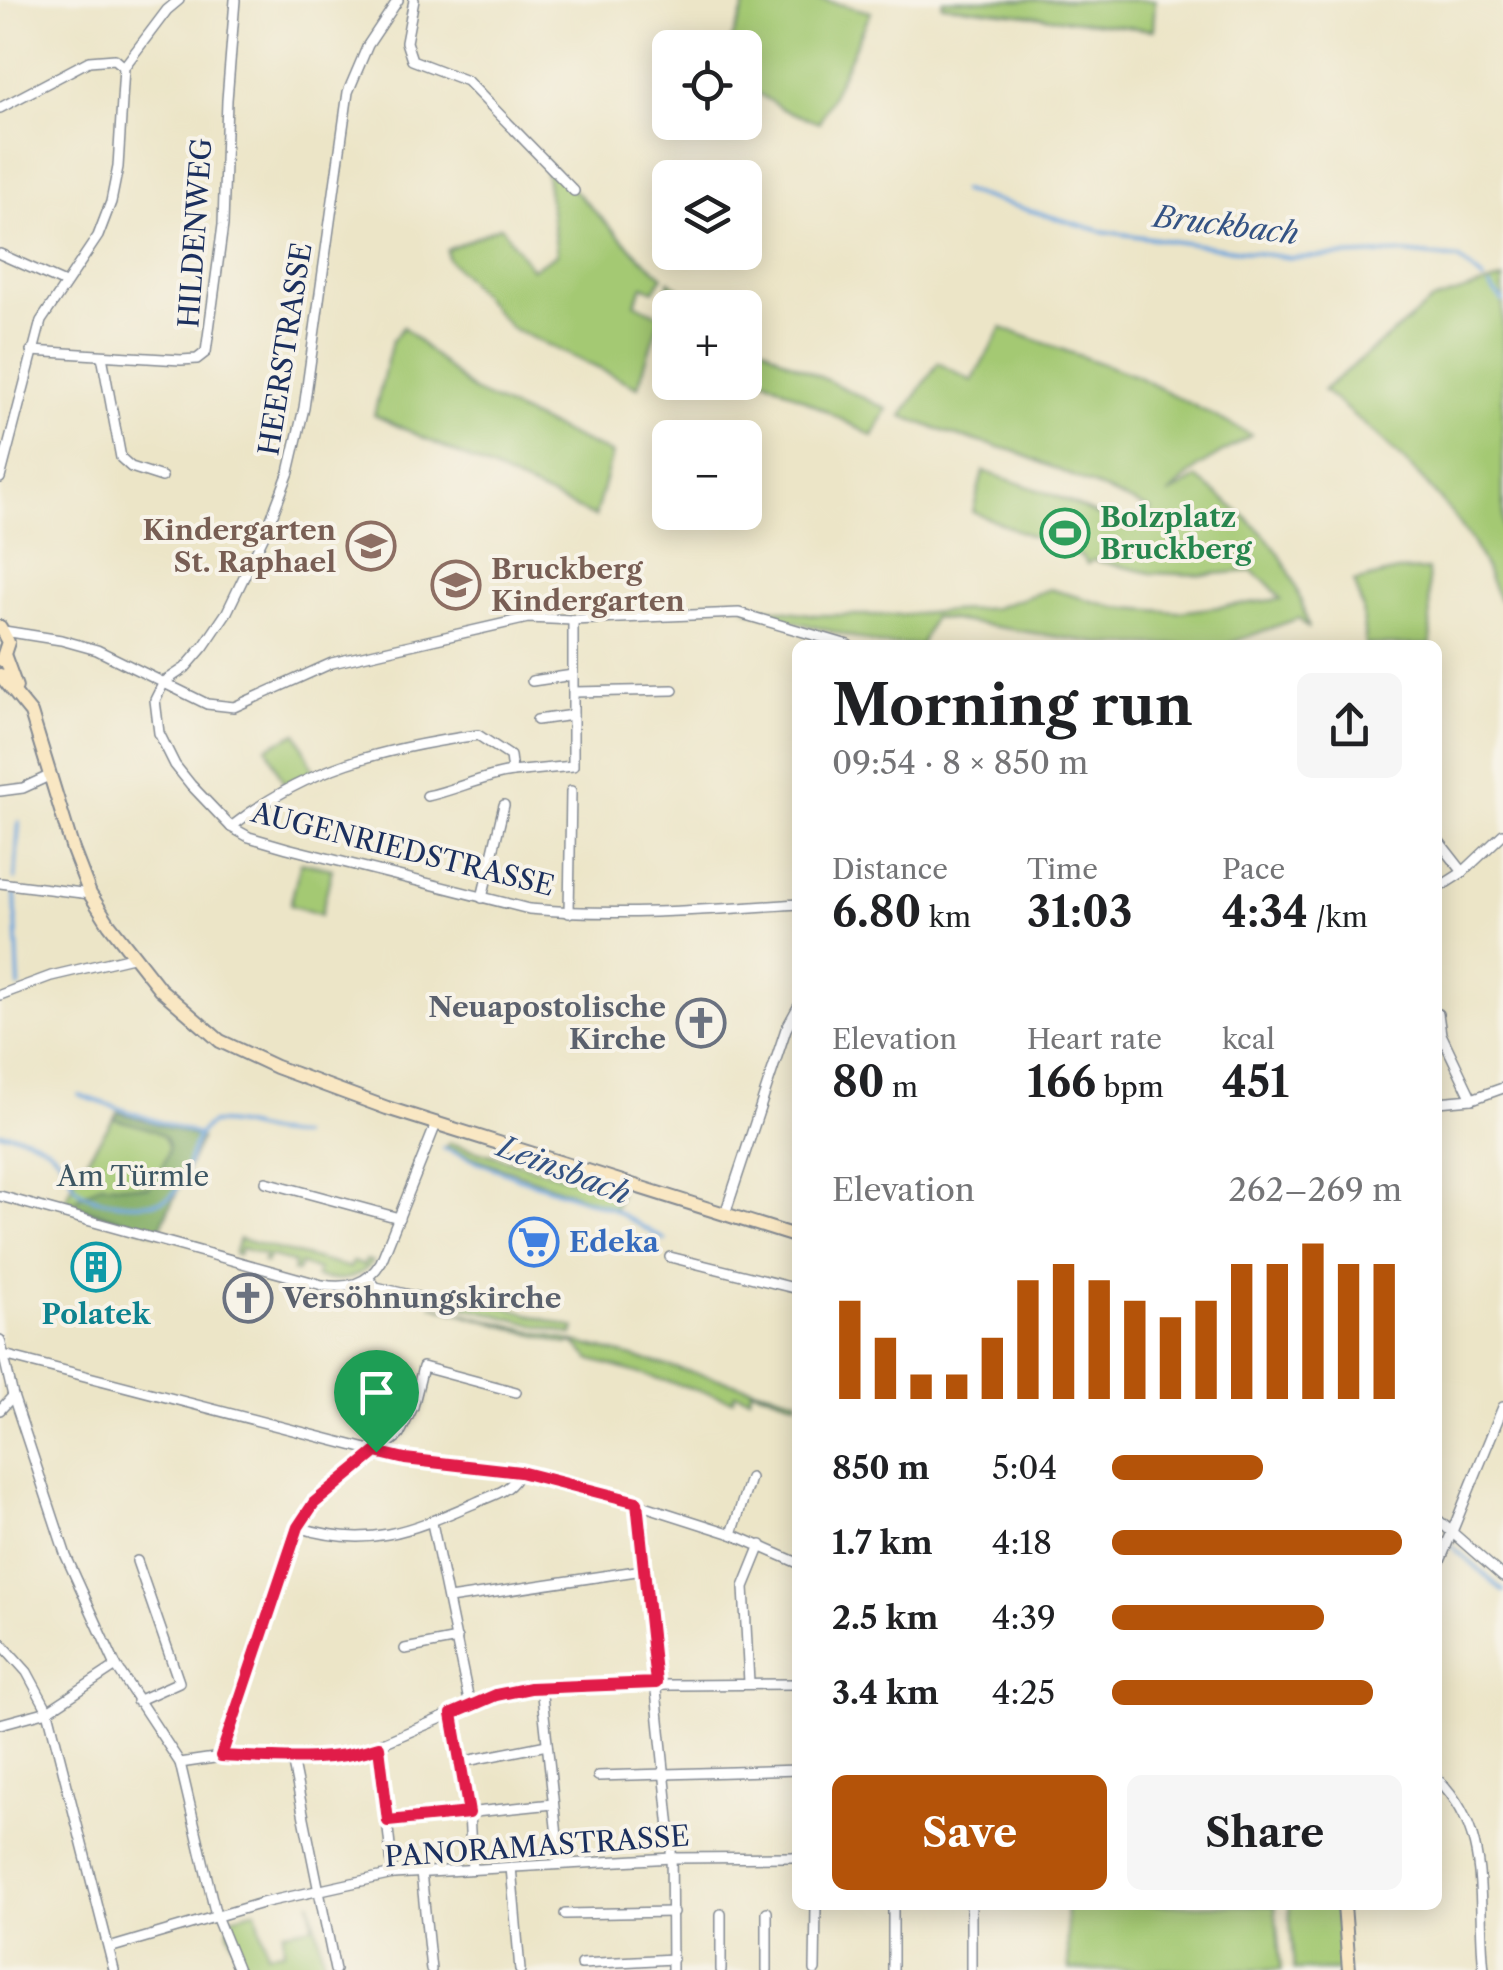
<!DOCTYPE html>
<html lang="en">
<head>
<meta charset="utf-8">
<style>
  :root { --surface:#fff; --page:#f6f6f6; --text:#202124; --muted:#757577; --accent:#b45309 }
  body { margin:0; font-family:"Libre Caslon Text",serif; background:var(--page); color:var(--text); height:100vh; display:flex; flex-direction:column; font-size:38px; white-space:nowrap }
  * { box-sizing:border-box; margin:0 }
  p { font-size:32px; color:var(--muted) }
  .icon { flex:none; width:55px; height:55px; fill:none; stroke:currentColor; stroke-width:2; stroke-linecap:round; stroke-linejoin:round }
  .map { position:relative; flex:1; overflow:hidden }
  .drawer { position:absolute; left:792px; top:640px; width:650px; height:1270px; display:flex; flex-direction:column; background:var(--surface); border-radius:15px; box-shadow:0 5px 25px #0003 }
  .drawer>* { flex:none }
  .controls { position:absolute; left:652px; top:30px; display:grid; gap:20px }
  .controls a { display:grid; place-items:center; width:110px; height:110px; border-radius:15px; background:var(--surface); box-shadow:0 5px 25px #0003; font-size:50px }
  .pin { position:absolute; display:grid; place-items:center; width:85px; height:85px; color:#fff; margin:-102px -42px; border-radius:50% 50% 50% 0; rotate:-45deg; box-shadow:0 0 10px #0007 }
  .pin .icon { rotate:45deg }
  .round { display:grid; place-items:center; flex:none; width:105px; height:105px; border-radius:15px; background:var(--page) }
  .head { display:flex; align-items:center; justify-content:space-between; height:170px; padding:0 40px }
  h1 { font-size:55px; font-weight:800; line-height:75px }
  .metrics { display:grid; grid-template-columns:repeat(3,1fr); gap:15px; height:170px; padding:10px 40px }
  .metrics div { display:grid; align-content:center }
  .metrics b { font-size:42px; font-weight:800 }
  .metrics small { font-size:28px; font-weight:400 }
  .metrics p { font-size:28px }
  .chart { height:280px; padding:20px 40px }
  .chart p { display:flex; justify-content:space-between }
  .chart svg { width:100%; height:180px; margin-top:10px; stroke:var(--accent); stroke-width:6 }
  .action { display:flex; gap:20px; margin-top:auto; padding:20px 40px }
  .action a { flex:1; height:115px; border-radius:15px; background:var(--accent); color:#fff; font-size:40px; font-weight:800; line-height:115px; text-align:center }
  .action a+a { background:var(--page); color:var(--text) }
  ul { padding:0 40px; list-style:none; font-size:32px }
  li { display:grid; grid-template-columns:160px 120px 1fr; align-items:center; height:75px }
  li i { height:25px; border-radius:12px; background:var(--accent) }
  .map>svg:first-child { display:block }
  .green { fill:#a4c973; stroke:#607c68; stroke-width:2.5 }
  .forest { fill:#83ad65; stroke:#4f6e62; stroke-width:2.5 }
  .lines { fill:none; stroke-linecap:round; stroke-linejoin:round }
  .stream { stroke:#6ea6dc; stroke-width:4 }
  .minor-casing { stroke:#848a92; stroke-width:12 }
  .secondary-casing { stroke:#848a92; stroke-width:16 }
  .minor { stroke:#fff; stroke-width:9 }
  .secondary { stroke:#f9e7c3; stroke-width:12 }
  .route-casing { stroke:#fff; stroke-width:20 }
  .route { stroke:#e11d48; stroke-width:12 }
  .labels { text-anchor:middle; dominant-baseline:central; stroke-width:8; stroke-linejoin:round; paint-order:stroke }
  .street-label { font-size:28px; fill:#1b2f5e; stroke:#f7f3e8 }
  .leisure-label { font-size:28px; font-weight:bold; fill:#27864d; stroke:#f7f3e8; text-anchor:start }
  .education-label { font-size:28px; font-weight:bold; fill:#785e54; stroke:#f7f3e8; text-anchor:end }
  .worship-label { font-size:28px; font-weight:bold; fill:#5b616d; stroke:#f7f3e8; text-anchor:end }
  .park-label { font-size:28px; fill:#3d5663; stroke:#f7f3e8 }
  .shop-label { font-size:28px; font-weight:bold; fill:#366cbe; stroke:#f7f3e8; text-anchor:start }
  .culture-label { font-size:28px; font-weight:bold; fill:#0d838f; stroke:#f7f3e8 }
  .water-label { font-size:30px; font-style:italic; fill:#345384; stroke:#f7f3e8 }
</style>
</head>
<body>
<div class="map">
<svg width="1503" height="1970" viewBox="0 0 1503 1970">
  <rect width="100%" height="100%" fill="#f7f3e8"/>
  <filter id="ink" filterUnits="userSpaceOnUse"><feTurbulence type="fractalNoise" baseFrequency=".01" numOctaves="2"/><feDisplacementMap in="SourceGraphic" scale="20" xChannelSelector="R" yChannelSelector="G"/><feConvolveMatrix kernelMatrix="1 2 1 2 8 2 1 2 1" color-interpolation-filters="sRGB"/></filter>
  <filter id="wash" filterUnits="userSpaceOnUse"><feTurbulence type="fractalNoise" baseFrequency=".0048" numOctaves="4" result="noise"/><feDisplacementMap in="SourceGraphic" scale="40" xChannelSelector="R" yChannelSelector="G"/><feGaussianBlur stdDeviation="2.25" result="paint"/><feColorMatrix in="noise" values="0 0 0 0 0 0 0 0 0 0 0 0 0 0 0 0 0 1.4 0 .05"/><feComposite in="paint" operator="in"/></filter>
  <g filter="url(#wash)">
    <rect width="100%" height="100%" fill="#ece5c7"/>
    <g class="green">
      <polygon points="747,0 823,0 871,12 819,123 784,110 745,85 745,48 729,47"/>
      <polygon points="943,0 1155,0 1155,2 1153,30 942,5"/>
      <polygon points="544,160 638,255 663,276 654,291 643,286 635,303 660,316 669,281 703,307 670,308 670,322 660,317 638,387 511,328 448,259 447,250 501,226 532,269 557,254"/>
      <path d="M1503,279V600H1499C1489,579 1482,556 1469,537C1430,479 1377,434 1323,390L1432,301Z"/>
      <polygon points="403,327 473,391 612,454 595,517 374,415 392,341"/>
      <path d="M1002,328L1136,376L1251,435L1198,467L1168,495L1197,478C1263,531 1287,543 1309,629L1299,618L1225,645H1109L933,617L921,645H883L747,609L754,606L816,615H893L994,608L1050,589L1114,607L1178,612L1281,599L1267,582L1251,571L1201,575L1151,573L1093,560L1087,564L1082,557L973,512L983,471L1056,496L1130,530L1151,510L1014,451L953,435L902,416L938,363L972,381Z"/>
      <polygon points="745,335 785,360 887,409 873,436 745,368"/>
      <polygon points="1428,570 1431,645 1365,645 1362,606 1354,582 1397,571"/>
      <polygon points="297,733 314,771 284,784 267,747"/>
      <polygon points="301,862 332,869 321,915 290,905"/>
      <polygon points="118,1112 201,1138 158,1233 64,1205 76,1175"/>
      <polygon points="450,1143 620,1193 615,1209 445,1147"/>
      <path d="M239,1239L350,1268L352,1262L364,1265L366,1260L373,1262C357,1281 340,1282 316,1277L318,1270L300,1264L297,1272L293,1271L294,1263L269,1256L266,1263L263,1262L265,1255L241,1248L238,1255L234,1254Z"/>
      <polygon points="454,1292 575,1328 573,1335 443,1301"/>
      <polygon points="431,1305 797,1399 797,1403 751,1389 749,1397 735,1393 733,1400 591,1360 574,1343 566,1344"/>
      <polygon points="310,1901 326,1970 244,1970 228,1930 232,1917 256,1910 267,1953 284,1951 283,1931 313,1926"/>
      <polygon points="1066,1905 1275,1905 1281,1970 1069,1970"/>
      <polygon points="1289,1905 1335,1905 1341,1970 1294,1970"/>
    </g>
    <path class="forest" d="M118,1112L201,1138L159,1230L68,1204L101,1184L149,1187C157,1179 161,1168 166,1158C178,1129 136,1126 115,1119Z"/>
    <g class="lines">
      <g class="stream">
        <polyline points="962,191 1101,231 1291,258 1405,253 1459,259 1484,280"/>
        <polyline points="1490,287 1503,301"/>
        <polyline points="15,879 19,822"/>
        <polyline points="15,892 19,987"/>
        <polyline points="79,1095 198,1135"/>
        <path d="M0,1133C26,1134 52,1144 65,1167C69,1173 72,1182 76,1188C90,1204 154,1210 171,1196C191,1177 187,1137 211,1123C243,1121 269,1137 300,1136"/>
        <polyline points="443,1148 519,1178 610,1208 665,1240"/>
        <polyline points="1438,1534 1503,1591"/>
      </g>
    </g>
  </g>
  <g filter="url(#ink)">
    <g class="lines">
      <g class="minor-casing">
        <g id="minor">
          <path d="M398,0L368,45L348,92L304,408L289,472L268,527L227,612L204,646L185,668L164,682L155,700L159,733L175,765L191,785L231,827L249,837L287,848L529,909C618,917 708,910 798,904"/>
          <polyline points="414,0 406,42 412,60 467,81 574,191"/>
          <polyline points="0,108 89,61 115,59 124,67"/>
          <polyline points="0,254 65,283"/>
          <polyline points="31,351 181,360 197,359 206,352 223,225 227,100 235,0"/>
          <polyline points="102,356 121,458 131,467 162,477"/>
          <polyline points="0,478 41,321 98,236 111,202 118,167 124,67 167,10 179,0"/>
          <polyline points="4,631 61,640 97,650 207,704 234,707 332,663 528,618 573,620 739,613 848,645"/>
          <polyline points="532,681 573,675"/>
          <polyline points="574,692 673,690"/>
          <polyline points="537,720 573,715"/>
          <polyline points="0,791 23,788 51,775"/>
          <path d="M427,796C456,790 482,776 512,772"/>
          <path d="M231,827C306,767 385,748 478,735L510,756L512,772L573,766V620"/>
          <polyline points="1438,840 1463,872"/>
          <polyline points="0,883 90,894"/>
          <polyline points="1438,888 1463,872 1503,834"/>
          <polyline points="482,898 504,805"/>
          <polyline points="569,913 571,791"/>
          <polyline points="0,995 51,976 132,957"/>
          <polyline points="1438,1014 1441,1034 1472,1099"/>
          <polyline points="1438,1102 1472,1099 1503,1088"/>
          <polyline points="266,1182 399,1218"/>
          <path d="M0,1196L322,1285C347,1289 367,1285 381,1262L436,1124"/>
          <polyline points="725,1214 786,1029 798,1007"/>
          <polyline points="670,1257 798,1289"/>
          <polyline points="368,1278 376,1287 427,1299"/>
          <polyline points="0,1340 13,1396 66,1556 116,1666 180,1763 216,1916 238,1970"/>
          <polyline points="0,1354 405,1459 519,1472 579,1485 732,1534 798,1563"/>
          <polyline points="0,1410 13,1396"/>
          <polyline points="637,1502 671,1839 672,1970"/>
          <polyline points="1438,1520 1503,1577"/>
          <polyline points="432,1523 470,1706"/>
          <path d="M298,1527C370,1550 412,1530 477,1502C495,1494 512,1491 519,1472"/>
          <polyline points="732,1534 750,1478"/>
          <polyline points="1438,1566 1503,1407"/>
          <polyline points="449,1599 643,1570"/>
          <polyline points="0,1642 27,1672 48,1711 114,1970"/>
          <polyline points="405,1649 457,1639"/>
          <polyline points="749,1683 744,1587 761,1545"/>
          <polyline points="541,1686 560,1864"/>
          <polyline points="137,1701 179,1682 137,1561"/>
          <polyline points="453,1714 469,1813 472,1869"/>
          <polyline points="0,1724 48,1711 116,1666"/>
          <polyline points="379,1747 393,1874"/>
          <polyline points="221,1757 298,1527 315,1503 399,1435 413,1407 423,1367 516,1392"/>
          <polyline points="292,1759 335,1970"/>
          <polyline points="461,1762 547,1745"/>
          <polyline points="180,1763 221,1757 315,1759 357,1754 496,1695 541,1686 798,1684"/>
          <polyline points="598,1776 798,1770"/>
          <path d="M1438,1779C1493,1835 1476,1899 1484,1970"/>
          <polyline points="388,1821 553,1804"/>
          <polyline points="511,1867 520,1970"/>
          <polyline points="421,1872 431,1970"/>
          <polyline points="565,1914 673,1912"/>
          <polyline points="721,1914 721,1970"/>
          <polyline points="109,1948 262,1903 393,1874 672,1858 798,1857"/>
          <polyline points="581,1964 673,1959"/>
          <polyline points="767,1970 767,1912"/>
          <polyline points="815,1970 816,1905"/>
          <polyline points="893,1970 893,1905"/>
          <polyline points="971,1970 971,1905"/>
        </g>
      </g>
      <g class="secondary-casing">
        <g id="secondary">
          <polyline points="0,627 8,642 2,660"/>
          <polyline points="5,657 16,687"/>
          <polyline points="0,675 31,713 73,850 90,894 109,924 160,989 220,1041 276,1067 387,1108 798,1237"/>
          <polyline points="1344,1905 1349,1970"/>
        </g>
      </g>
      <use href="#minor" class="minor"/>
      <use href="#secondary" class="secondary"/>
    </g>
  </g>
  <g class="lines" filter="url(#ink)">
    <g class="route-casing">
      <path id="route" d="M376,1452L405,1459L520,1472L637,1502L656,1683L530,1688L496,1695L452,1714L469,1813L388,1821L379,1747C327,1764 275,1758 221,1756L298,1527L314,1503Z"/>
    </g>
    <use href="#route" class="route"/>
  </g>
  <defs>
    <g id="stadium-ring" transform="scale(2.5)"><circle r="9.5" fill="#f7f3e8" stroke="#2e9e5b" stroke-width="1.5"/><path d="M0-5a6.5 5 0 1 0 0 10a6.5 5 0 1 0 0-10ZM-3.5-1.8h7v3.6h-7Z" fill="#2e9e5b"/></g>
    <g id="school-ring" transform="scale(2.5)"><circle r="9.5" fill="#f7f3e8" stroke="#8d6e63" stroke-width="1.5"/><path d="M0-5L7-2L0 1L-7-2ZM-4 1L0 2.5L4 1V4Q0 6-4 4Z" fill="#8d6e63"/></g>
    <g id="church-ring" transform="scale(2.5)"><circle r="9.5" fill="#f7f3e8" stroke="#6b7280" stroke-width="1.5"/><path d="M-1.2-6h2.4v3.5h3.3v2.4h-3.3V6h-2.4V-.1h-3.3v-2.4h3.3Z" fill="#6b7280"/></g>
    <g id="supermarket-ring" transform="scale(2.5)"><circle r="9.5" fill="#f7f3e8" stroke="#3f7fe0" stroke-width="1.5"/><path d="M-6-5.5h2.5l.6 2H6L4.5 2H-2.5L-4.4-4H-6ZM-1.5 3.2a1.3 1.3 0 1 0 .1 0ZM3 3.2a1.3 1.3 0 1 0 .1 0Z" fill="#3f7fe0"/></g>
    <g id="building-ring" transform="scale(2.5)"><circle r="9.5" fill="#f7f3e8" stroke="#0f9aa8" stroke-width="1.5"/><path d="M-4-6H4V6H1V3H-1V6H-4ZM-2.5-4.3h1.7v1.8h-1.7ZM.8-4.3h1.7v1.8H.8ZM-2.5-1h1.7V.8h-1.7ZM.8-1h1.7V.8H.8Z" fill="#0f9aa8"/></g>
  </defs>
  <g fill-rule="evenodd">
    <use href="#stadium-ring" x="1065" y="533"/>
    <use href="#school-ring" x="371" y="546"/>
    <use href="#school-ring" x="456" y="585"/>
    <use href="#church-ring" x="701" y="1023"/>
    <use href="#supermarket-ring" x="534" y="1242"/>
    <use href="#building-ring" x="96" y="1267"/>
    <use href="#church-ring" x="248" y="1298"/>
  </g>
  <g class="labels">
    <g class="street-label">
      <text transform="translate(195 233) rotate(-86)">HILDENWEG</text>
      <text transform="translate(285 349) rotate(-81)">HEERSTRASSE</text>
      <text transform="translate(403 849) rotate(14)">AUGENRIEDSTRASSE</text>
      <text transform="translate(537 1846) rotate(-4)">PANORAMASTRASSE</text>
    </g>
    <g class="leisure-label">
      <text x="1100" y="517">Bolzplatz<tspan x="1100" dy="32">Bruckberg</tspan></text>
    </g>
    <g class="education-label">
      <text x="336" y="530">Kindergarten<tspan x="336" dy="32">St. Raphael</tspan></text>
      <text x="491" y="569" text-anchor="start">Bruckberg<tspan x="491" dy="32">Kindergarten</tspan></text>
    </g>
    <g class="worship-label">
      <text x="666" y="1007">Neuapostolische<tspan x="666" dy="32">Kirche</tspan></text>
      <text x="283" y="1298" text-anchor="start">Versöhnungskirche</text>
    </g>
    <g class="park-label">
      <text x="133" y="1176">Am Türmle</text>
    </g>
    <g class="shop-label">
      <text x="569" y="1242">Edeka</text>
    </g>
    <g class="culture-label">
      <text x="96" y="1314">Polatek</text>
    </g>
    <g class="water-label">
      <text transform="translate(1226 225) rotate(7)">Bruckbach</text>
      <text transform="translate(564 1170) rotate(21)">Leinsbach</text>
    </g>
  </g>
</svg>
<div class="controls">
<a><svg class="icon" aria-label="locate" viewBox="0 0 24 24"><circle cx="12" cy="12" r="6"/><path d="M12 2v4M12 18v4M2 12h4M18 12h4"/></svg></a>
<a><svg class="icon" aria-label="layers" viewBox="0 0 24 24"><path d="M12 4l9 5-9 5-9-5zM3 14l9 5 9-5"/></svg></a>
<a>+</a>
<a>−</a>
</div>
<div class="pin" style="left:376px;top:1452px;background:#1e9e55"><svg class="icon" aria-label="arrive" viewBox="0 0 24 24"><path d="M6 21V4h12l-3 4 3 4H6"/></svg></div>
<section class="drawer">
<div class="head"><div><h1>Morning run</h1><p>09:54 · 8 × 850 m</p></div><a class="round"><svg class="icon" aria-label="share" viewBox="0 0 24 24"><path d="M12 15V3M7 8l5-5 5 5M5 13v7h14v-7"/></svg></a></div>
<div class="metrics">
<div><p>Distance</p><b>6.80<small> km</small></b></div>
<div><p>Time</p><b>31:03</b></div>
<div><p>Pace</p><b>4:34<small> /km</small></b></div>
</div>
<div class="metrics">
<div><p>Elevation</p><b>80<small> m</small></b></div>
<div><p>Heart rate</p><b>166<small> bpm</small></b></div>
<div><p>kcal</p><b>451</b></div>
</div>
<div class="chart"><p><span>Elevation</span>262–269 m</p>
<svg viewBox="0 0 160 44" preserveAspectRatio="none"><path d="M5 44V20M15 44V29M25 44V38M35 44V38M45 44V29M55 44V15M65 44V11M75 44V15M85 44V20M95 44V24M105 44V20M115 44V11M125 44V11M135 44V6M145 44V11M155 44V11"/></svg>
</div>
<ul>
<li><b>850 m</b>5:04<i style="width:52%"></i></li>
<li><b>1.7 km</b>4:18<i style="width:100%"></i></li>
<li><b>2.5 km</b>4:39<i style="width:73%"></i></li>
<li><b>3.4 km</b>4:25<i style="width:90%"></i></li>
</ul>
<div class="action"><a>Save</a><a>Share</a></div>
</section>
</div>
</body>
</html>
